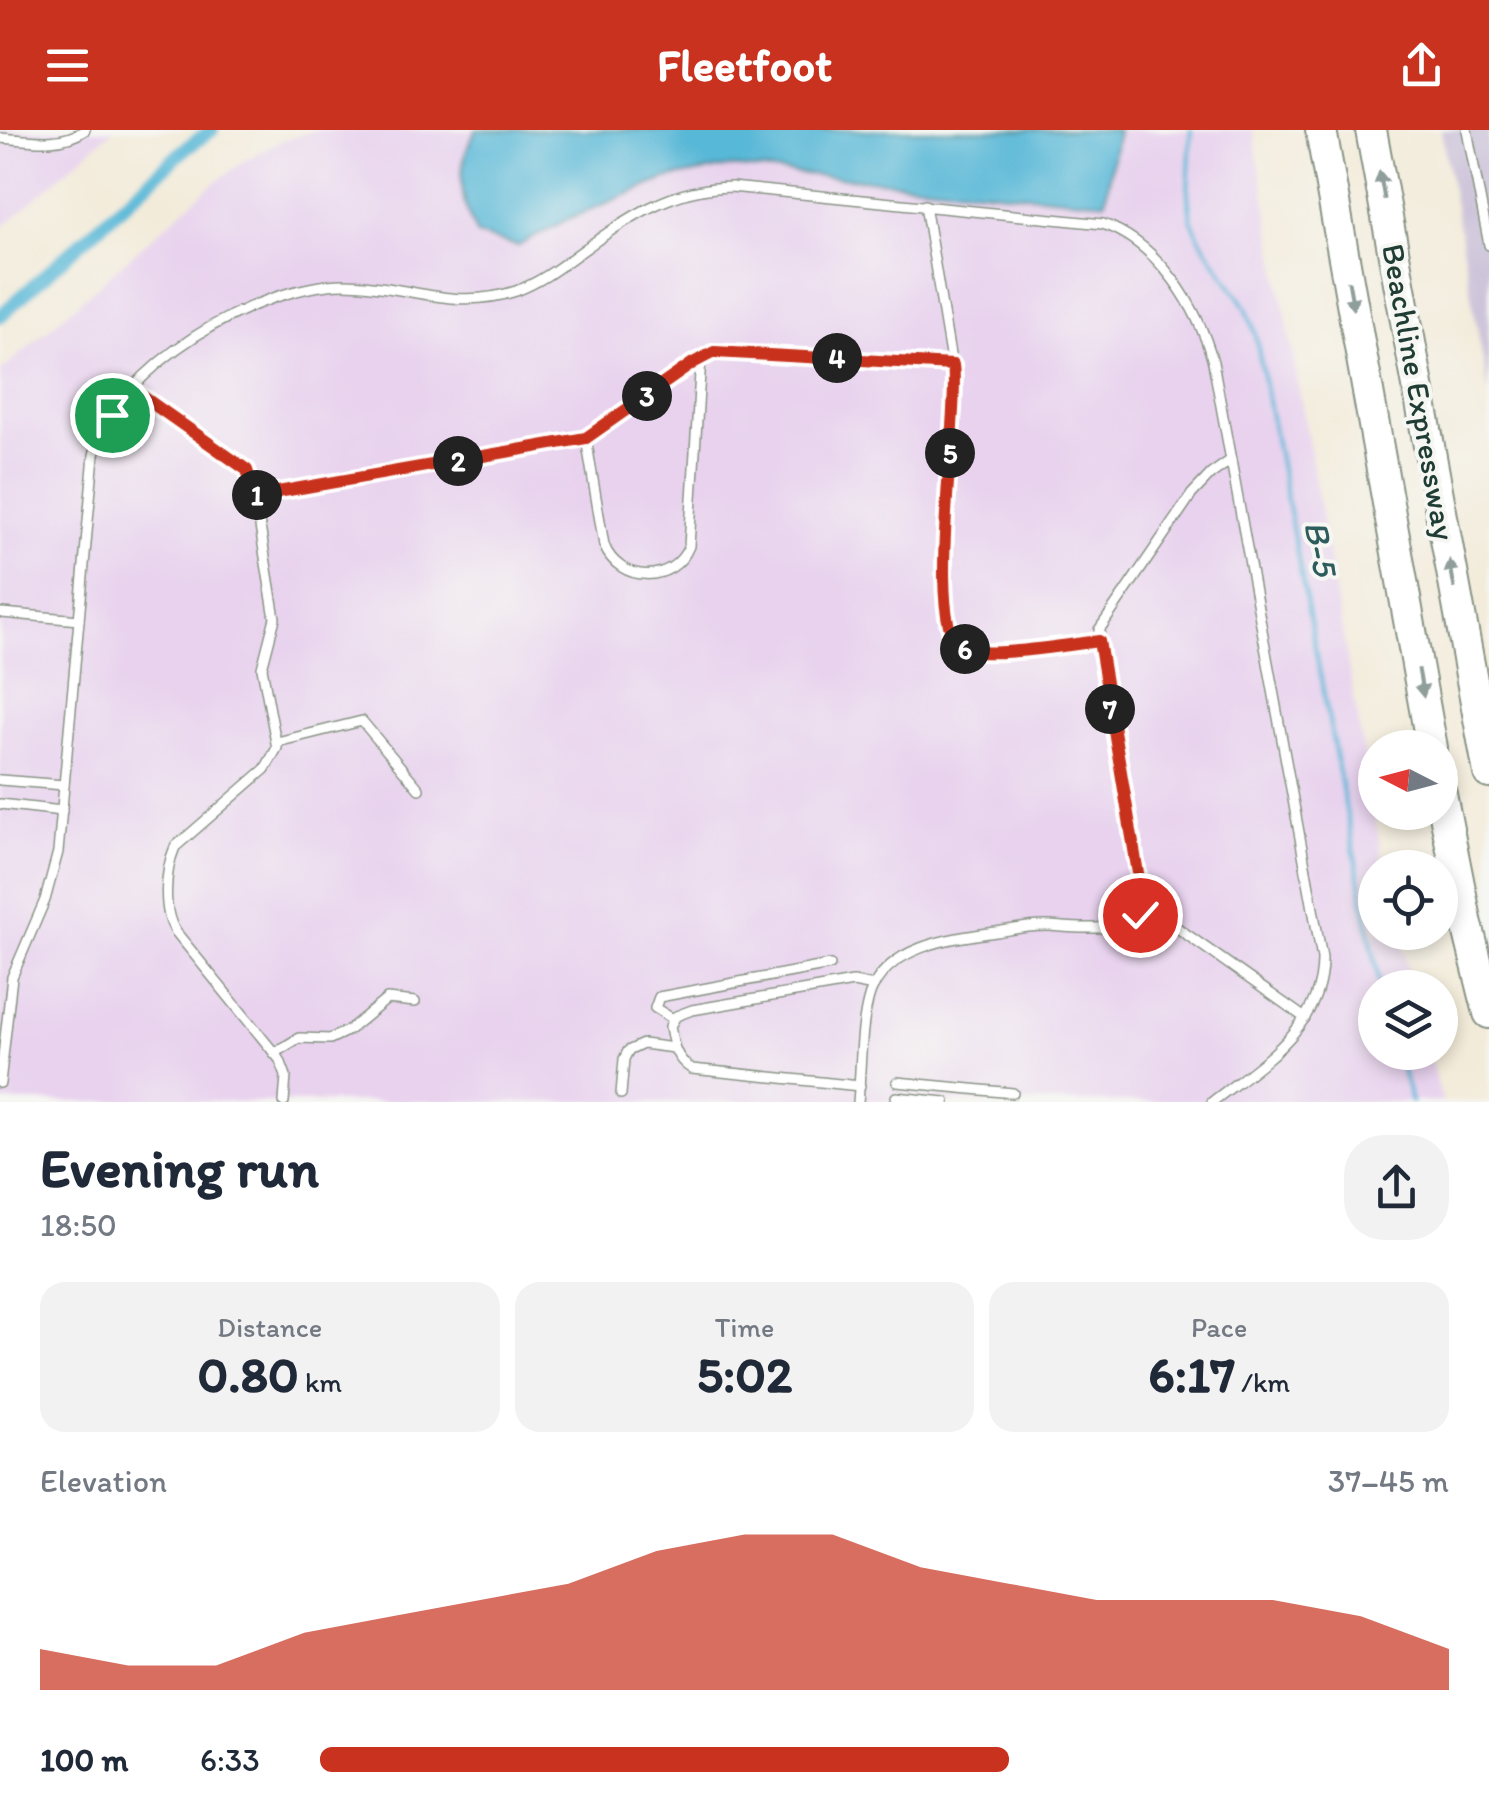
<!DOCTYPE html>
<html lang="en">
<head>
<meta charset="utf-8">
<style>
  :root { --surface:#fff; --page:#f2f2f3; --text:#1f2937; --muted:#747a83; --accent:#c8321e }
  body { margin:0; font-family:Itim,sans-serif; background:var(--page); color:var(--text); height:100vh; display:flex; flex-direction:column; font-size:38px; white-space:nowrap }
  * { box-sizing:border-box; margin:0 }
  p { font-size:32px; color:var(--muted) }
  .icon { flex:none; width:55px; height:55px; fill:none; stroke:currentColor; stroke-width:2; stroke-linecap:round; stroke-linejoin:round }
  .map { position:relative; height:972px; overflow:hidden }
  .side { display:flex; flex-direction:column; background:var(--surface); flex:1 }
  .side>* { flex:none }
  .needle { width:65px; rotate:276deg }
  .tools { position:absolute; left:1358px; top:600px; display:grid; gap:20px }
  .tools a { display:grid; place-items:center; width:100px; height:100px; border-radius:50%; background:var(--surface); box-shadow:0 5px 15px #0003; font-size:50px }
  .pin { position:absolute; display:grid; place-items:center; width:85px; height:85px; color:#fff; margin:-42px; border:5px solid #fff; border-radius:50%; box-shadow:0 2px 10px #0007 }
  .km { position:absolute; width:50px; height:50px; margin:-25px; border-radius:50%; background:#222; color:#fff; font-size:28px; line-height:50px; text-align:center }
  .round { display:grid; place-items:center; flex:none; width:105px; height:105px; border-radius:40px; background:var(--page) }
  .overview { display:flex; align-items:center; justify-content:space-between; height:170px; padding:0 40px }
  h1 { font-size:55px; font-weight:700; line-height:75px }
  .figures { display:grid; grid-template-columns:repeat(3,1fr); gap:15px; height:170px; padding:10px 40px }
  .figures div { display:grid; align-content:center; border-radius:25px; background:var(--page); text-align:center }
  .figures b { font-size:50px; font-weight:700 }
  .figures small { font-size:28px; font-weight:400 }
  .figures p { font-size:28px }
  .chart { height:280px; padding:20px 40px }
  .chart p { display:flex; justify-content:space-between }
  .chart svg { width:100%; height:180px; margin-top:10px; fill:var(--accent); opacity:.7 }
  ul { padding:0 40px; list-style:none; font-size:32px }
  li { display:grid; grid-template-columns:160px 120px 1fr; align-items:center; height:75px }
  li i { height:25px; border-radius:12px; background:var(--accent) }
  header { display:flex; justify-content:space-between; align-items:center; height:130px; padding:0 40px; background:var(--accent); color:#fff; font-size:45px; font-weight:700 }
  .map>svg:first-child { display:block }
  .built { fill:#e8d2ee }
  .industrial { fill:#c9bfd7 }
  .water { fill:#58b8d7; stroke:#3c7a86; stroke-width:2.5 }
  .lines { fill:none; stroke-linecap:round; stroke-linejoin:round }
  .stream { stroke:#58b8d7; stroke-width:4 }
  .canal { stroke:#58b8d7; stroke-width:14 }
  .service-casing { stroke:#899486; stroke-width:12 }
  .motorway-casing { stroke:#899486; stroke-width:34 }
  .service { stroke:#fff; stroke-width:9 }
  .motorway { stroke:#fff; stroke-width:30 }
  .oneway { fill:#8f9e9a }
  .route-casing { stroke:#fff; stroke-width:20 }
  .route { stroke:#c8321e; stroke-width:12 }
  .labels { text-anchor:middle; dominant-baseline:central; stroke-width:8; stroke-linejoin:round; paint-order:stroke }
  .street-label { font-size:32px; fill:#1f3d34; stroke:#f6f6f2 }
  .water-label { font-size:35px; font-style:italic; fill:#2d5c5d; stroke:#f6f6f2 }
</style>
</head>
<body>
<header><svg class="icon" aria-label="menu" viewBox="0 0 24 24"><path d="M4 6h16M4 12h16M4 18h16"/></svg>Fleetfoot<svg class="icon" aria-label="share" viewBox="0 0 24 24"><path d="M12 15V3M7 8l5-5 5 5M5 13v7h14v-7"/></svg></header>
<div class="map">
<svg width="1489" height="972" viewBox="0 0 1489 972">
  <rect width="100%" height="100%" fill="#f6f6f2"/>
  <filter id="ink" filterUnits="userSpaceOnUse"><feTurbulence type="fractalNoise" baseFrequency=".01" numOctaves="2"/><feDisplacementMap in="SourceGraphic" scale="20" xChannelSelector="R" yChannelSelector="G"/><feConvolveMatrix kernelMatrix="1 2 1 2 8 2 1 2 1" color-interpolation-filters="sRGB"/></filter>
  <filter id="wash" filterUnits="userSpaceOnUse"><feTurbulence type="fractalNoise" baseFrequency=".0048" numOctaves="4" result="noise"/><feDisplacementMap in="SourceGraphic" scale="40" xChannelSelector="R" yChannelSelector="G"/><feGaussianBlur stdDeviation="2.25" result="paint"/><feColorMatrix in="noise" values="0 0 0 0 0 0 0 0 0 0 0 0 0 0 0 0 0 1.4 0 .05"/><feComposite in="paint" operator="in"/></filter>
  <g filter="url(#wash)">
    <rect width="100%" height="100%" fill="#f3ebd9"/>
    <g class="built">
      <polygon points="0,0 112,0 0,100"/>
      <polygon points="316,0 1253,0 1384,737 1375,738 1375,802 1399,803 1412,857 1375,858 1375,922 1428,923 1443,972 0,972 0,242 208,58 244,31 279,12"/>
    </g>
    <polygon class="industrial" points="1441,0 1489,0 1489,264 1468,148"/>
    <path class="water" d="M476,0H1118L1105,72L729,37L665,49L570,88L518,116L477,105C459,70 455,35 476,0Z"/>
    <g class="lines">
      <g class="stream">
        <polyline points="1191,0 1188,64 1191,89 1200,109 1246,177 1255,203 1380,858"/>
        <polyline points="1397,922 1411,972"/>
      </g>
      <polyline class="canal" points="0,186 185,19 212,0"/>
    </g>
  </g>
  <g filter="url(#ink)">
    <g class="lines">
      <g class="service-casing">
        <g id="service">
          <polyline points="1467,0 1489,115"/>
          <path d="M0,8C29,10 60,17 85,0"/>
          <polyline points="925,75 954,249 944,434 951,504 962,518 982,523 1099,511"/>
          <polyline points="133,259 247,339 255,366 578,311 591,305 693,233 714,222 953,235"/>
          <path d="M586,308L604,415C619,454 674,454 689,416L701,228"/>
          <path d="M255,366L275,488L262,538L277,618L265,639L175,717C165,740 162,782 176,802L280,930L286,946L284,972"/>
          <polyline points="2,483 79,490"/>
          <polyline points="277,612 362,591 419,659"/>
          <polyline points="0,650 64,655"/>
          <polyline points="0,674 62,681"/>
          <polyline points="1142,781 1162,787 1305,888"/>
          <polyline points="673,889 655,878 659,867 830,835"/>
          <polyline points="274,923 299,908 330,909 349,900 387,869 415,872"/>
          <polyline points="897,952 1013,963"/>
          <path d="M0,953L12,847L45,770L58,722L94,325C115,236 258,155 344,154C406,154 453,182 516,161C538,153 556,140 575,126C624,91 667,58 731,57L1103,94C1159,114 1198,177 1213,232L1322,828C1323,898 1260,934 1212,972"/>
          <path d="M860,956L692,939C675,929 673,914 670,896L676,886L692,880L853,852L874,856"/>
          <polyline points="621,964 624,929 628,921 643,914 674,918"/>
          <polyline points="896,967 945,972"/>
          <path d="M858,972C861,940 860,894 870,864C888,815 953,808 996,802C1014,799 1032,795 1050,796C1076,798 1117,803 1140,785L1142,767L1099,500L1192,364L1211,344L1231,330"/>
        </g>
      </g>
      <g class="motorway-casing">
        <g id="motorway">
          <polyline points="1321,0 1432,618"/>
          <polyline points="1371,0 1489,643"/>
          <polyline points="1440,659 1466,790 1489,883"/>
        </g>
      </g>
      <use href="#service" class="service"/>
      <use href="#motorway" class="motorway"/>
    </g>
    <defs><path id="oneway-solid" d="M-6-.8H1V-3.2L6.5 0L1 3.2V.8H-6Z" transform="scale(2.5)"/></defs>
    <g class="oneway">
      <use href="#oneway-solid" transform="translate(1382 55) rotate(-100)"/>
      <use href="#oneway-solid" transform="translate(1351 165) rotate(80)"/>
      <use href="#oneway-solid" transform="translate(1452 444) rotate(-100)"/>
      <use href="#oneway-solid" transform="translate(1421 553) rotate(80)"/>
    </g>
  </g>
  <g class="lines" filter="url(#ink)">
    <g class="route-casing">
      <path id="route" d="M112,285L132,259L247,340L255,366L586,308L693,233L714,222L953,235C960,284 924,494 961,518C981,530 1072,514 1099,511L1142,767L1140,785"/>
    </g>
    <use href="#route" class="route"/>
  </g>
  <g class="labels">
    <g class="street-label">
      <text transform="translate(1419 262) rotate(80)">Beachline Expressway</text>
    </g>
    <g class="water-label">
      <text transform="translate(1321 418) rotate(79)">B-5</text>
    </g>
  </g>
</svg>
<div class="tools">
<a><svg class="needle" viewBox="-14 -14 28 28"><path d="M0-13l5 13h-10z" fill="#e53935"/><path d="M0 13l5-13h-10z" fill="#747a83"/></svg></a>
<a><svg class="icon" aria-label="locate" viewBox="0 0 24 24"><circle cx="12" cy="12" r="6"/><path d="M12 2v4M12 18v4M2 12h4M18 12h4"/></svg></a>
<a><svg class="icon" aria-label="layers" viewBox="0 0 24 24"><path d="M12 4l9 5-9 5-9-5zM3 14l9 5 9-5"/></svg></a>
</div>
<div class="pin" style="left:112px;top:285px;background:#1e9e55"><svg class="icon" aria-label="arrive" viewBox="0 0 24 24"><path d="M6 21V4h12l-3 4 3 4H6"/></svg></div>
<div class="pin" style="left:1140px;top:785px;background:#d93025"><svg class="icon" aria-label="check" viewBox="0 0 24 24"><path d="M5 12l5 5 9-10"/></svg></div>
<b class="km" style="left:257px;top:365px">1</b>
<b class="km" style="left:458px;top:331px">2</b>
<b class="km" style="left:647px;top:266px">3</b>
<b class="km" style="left:837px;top:228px">4</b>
<b class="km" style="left:950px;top:323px">5</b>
<b class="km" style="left:965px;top:519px">6</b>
<b class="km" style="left:1110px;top:579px">7</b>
</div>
<section class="side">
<div class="overview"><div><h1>Evening run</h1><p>18:50</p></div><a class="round"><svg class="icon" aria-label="share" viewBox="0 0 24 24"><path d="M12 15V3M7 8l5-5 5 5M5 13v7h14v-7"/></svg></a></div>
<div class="figures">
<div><p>Distance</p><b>0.80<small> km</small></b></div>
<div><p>Time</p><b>5:02</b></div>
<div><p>Pace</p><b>6:17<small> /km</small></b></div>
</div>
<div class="chart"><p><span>Elevation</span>37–45 m</p>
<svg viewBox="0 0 160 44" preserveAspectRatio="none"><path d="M0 44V34L10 38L20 38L30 30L40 26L50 22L60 18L70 10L80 6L90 6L100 14L110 18L120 22L130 22L140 22L150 26L160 34V44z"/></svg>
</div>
<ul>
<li><b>100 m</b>6:33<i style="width:61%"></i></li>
</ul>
</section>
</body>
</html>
